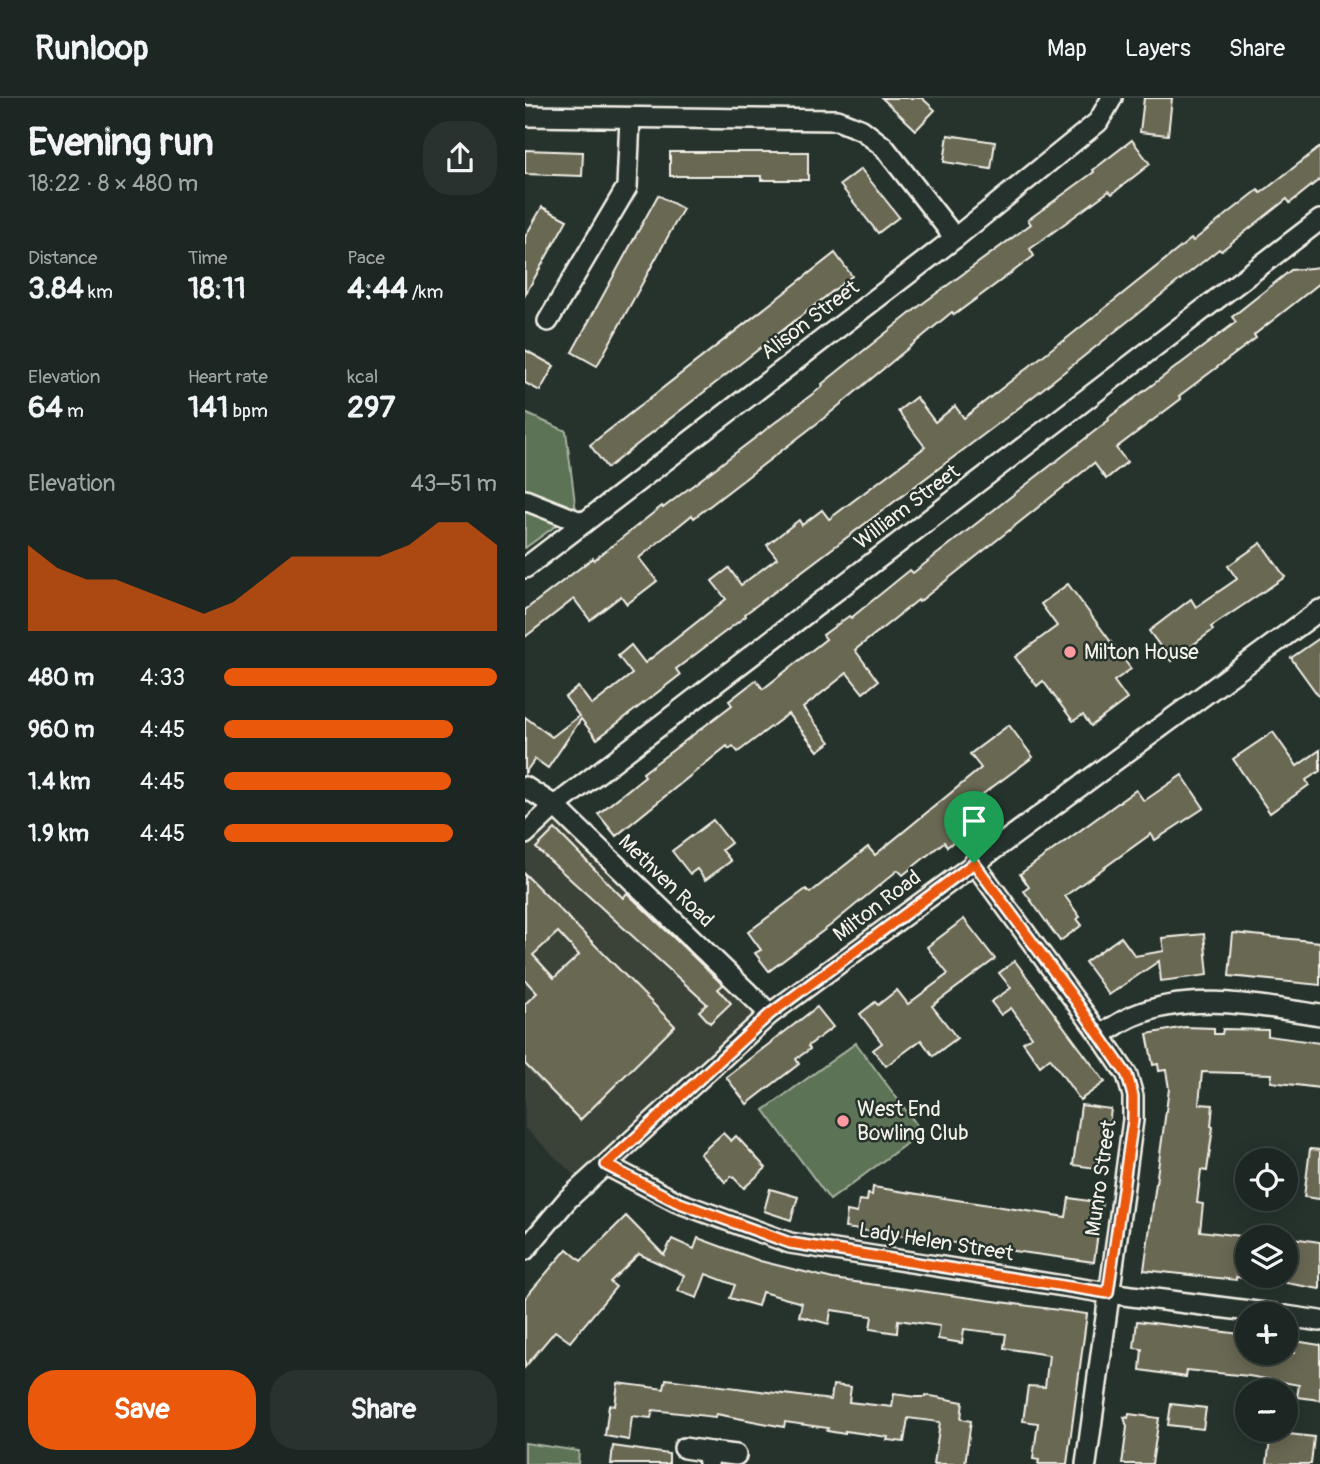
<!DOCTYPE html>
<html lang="en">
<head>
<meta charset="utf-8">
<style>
  :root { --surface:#1c2622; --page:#29322f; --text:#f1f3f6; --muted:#a0a5a5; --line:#3a4340; --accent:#ea580c }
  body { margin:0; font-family:Pangolin,sans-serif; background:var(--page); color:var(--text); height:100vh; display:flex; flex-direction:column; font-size:26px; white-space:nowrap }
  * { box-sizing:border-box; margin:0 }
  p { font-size:23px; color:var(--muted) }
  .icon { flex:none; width:38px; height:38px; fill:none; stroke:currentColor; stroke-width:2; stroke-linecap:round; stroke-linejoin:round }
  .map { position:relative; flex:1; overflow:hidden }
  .sheet { display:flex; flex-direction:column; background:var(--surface); width:525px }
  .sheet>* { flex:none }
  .fabs { position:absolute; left:710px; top:1050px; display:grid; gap:14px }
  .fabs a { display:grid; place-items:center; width:63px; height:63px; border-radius:50%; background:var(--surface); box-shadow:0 4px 18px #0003,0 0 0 2px var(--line); font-size:35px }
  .pin { position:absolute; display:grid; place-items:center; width:60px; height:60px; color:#fff; margin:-72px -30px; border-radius:50% 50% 50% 0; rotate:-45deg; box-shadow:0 0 7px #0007 }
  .pin .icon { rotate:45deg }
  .round { display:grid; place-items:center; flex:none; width:74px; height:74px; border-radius:28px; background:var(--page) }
  .summary { display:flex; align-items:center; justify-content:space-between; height:119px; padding:0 28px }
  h1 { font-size:38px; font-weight:800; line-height:52px }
  .stats { display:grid; grid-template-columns:repeat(3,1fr); gap:10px; height:119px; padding:7px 28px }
  .stats div { display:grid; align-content:center }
  .stats b { font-size:30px; font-weight:800 }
  .stats small { font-size:19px; font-weight:400 }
  .stats p { font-size:19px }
  .chart { height:196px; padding:14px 28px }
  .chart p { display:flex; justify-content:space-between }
  .chart svg { width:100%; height:126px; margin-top:7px; fill:var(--accent); opacity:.7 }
  .button { display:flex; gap:14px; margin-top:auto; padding:14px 28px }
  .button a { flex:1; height:80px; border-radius:28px; background:var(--accent); color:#fff; font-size:28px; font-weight:800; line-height:80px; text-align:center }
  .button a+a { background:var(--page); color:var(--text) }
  ul { padding:0 28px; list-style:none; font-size:23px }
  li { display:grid; grid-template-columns:112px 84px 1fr; align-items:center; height:52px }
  li i { height:18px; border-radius:9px; background:var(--accent) }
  header { display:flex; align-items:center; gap:42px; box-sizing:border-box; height:98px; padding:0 35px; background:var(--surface); border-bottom:2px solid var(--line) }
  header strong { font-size:33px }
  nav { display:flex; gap:38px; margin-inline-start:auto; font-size:24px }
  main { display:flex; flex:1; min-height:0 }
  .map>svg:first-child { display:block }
  .built { fill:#3a4338 }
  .green { fill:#5d7357; stroke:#a8b2a0; stroke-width:2 }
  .building { fill:#696752; stroke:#f4f1e8; stroke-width:2; fill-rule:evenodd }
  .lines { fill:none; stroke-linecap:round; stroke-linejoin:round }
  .minor-casing { stroke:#f4f1e8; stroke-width:24 }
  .minor { stroke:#26332d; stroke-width:19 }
  .route-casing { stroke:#fff; stroke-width:14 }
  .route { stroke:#ea580c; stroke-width:9 }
  .poi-dot { fill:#ff9aa2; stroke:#26332d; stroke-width:2.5 }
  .labels { text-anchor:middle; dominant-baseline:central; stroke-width:5; stroke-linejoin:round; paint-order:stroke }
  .street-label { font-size:21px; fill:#f4f1e8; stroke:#26332d }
  .poi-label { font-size:21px; fill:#f4f1e8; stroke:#26332d; text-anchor:start }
</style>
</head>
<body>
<header>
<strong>Runloop</strong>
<nav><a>Map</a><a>Layers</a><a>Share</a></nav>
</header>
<main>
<section class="sheet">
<div class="summary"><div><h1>Evening run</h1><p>18:22 · 8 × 480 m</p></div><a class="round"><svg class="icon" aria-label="share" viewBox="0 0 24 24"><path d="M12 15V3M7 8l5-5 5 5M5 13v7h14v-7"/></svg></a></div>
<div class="stats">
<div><p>Distance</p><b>3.84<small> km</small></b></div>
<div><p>Time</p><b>18:11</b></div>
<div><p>Pace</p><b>4:44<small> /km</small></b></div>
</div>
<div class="stats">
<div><p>Elevation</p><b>64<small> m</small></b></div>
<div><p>Heart rate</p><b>141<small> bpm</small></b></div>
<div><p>kcal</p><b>297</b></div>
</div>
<div class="chart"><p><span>Elevation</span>43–51 m</p>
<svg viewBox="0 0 160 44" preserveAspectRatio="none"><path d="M0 44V14L10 22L20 26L30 26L40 30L50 34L60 38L70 34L80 26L90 18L100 18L110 18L120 18L130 14L140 6L150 6L160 14V44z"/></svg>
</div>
<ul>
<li><b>480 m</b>4:33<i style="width:100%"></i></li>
<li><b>960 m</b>4:45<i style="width:84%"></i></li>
<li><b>1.4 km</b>4:45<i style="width:83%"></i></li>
<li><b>1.9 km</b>4:45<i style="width:84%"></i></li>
</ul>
<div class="button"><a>Save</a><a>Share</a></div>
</section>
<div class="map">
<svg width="795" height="1366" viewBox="0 0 795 1366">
  <rect width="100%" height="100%" fill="#26332d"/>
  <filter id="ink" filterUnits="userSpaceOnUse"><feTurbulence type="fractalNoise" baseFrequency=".0143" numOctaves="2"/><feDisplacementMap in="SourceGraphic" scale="14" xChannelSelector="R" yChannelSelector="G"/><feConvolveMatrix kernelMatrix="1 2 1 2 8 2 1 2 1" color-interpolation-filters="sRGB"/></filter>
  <g filter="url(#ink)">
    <polygon class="built" points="29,720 234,916 53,1081 0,1030 0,749"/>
    <g class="green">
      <polygon points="0,315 41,333 51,413 0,450"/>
      <polygon points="331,945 397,1034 305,1102 239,1012"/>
      <polygon points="0,1345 54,1353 53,1366 0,1366"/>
    </g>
    <g class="building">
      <polygon points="357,0 397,0 410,12 391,32"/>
      <polygon points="619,0 647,0 643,37 615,34"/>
      <polygon points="423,37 470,44 466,71 419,64"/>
      <polygon points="607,42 625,66 587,96 584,93 505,151 509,158 429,217 427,214 299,320 169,420 167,417 114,460 132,483 102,506 96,498 65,522 49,501 0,539 0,512 68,460 69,462 137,408 138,410 298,288 297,286 397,206 506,126 503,122 569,74 568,72"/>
      <polygon points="795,49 795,81 765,105 762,101 696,153 694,151 486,316 220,516 221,518 151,571 155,577 72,641 56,621 23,670 10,661 0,675 0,619 27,639 54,618 40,599 53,589 67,607 107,576 93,558 106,547 120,565 201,501 187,483 204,470 216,487 252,460 242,447 274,422 277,427 297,412 304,421 400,349 373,313 391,299 410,324 430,308 439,320 535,244 536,245 666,141 668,143 733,92 736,95"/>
      <polygon points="0,52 58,54 57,78 0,76"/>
      <polygon points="145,54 283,54 283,82 236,82 236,78 145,78"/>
      <polygon points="336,71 374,119 353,135 315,87"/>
      <polygon points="133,97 158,111 72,268 47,254"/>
      <polygon points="17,109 42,122 0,197 0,139"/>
      <polygon points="310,155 327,178 82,370 65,347"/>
      <polygon points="795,169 795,185 729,237 731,240 654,298 656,301 591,350 602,364 581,381 569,365 394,504 393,502 330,552 353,583 338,595 322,575 278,610 305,644 293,653 263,616 213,654 208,648 204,651 202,648 91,738 73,716 120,678 118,675 207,607 204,603 231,582 238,591 301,541 298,537 324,518 326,520 385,472 388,475 584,322 583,320 711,224 707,219 766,172"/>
      <polygon points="0,252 29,268 15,293 0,285"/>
      <polygon points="736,445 760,479 686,529 688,532 646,563 624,533 666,501 671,509 712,481 703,468"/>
      <polygon points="543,486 606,571 589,583 602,601 566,628 558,617 548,623 518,583 512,588 490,559 532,528 516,506"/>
      <polygon points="795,540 795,600 766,560"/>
      <polygon points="484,627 508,659 458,696 470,711 422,749 419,744 378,777 373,772 306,827 244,873 230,855 236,852 223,834 281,791 285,795 343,749 350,757 456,670 445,656"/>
      <polygon points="748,634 772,668 795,652 795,673 781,682 784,687 745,715 708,661"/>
      <polygon points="657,677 679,710 630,742 626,736 540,798 555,819 552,821 557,827 535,843 499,793 504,789 495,776 611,692 619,703"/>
      <polygon points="188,722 206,745 197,752 206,763 180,782 172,771 165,776 147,753"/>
      <polygon points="30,731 98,800 102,795 198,887 193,891 206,905 185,925 174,913 182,906 11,750"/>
      <path d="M0,776L150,928L55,1022L0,966V906L12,895L0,882ZM33,834L54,857L29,880L8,857Z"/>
      <polygon points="439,821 470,861 407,908 432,940 408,958 396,942 361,968 348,952 357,945 335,916 350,904 353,907 372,892 383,906 423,876 402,849"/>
      <polygon points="708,835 795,844 795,887 704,878"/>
      <polygon points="679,836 683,877 636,883 634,863 584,897 560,864 596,839 610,858 639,853 637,840"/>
      <polygon points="490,863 580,984 555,1002 525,960 515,968 498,944 507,939 486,910 476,917 466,904 486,890 474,875"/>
      <polygon points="292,909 308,929 283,948 285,951 271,961 274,966 222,1006 201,979"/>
      <polygon points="660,929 689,930 689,936 697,936 698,931 743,932 743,938 795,945 795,990 746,984 747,976 677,974 674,1006 688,1007 686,1028 688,1029 682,1073 676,1072 672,1105 678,1106 675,1133 723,1139 723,1181 711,1179 711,1182 619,1172 644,991 641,972 634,973 633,966 628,967 622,936"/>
      <polygon points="556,1007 586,1011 578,1071 548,1067"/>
      <polygon points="198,1035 206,1043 211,1038 241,1070 219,1090 207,1078 200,1084 175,1056"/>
      <polygon points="785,1051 795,1052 795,1101 779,1099"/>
      <polygon points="348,1089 541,1119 544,1100 577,1105 569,1164 320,1130 322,1113 332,1115 334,1102 342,1103 343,1096 347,1097"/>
      <polygon points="245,1091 273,1099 266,1122 239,1113"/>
      <polygon points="101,1118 139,1157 147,1141 169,1151 173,1140 235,1163 308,1181 562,1216 542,1366 513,1366 514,1362 508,1361 513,1325 498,1323 503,1288 520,1289 524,1257 479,1250 481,1236 439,1231 437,1245 413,1241 415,1228 373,1222 372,1235 345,1231 347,1218 306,1212 304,1226 274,1218 277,1205 237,1194 233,1208 205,1200 210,1187 181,1176 172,1200 153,1193 159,1177 114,1156 85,1184 91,1189 45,1244 30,1233 0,1269 0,1200 42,1151 56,1163"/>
      <polygon points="761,1139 795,1144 795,1191 761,1185"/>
      <polygon points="612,1223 723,1237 723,1255 769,1255 770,1243 795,1247 795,1302 772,1299 774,1287 724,1278 662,1272 661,1279 615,1272 617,1251 609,1250"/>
      <polygon points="141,1281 306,1302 308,1287 326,1289 324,1304 367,1309 369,1296 391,1299 400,1299 401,1297 438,1304 436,1321 446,1323 440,1366 409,1366 415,1324 383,1320 379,1344 362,1342 363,1339 320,1333 320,1336 302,1333 303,1330 260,1324 259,1329 191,1316 190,1319 128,1312 126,1320 107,1318 104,1342 80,1338 84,1307 90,1308 93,1285 139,1291"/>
      <polygon points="646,1306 681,1310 678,1331 643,1327"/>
      <polygon points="604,1316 634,1320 627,1366 597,1366 602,1329 599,1319 603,1320"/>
      <polygon points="746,1334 789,1339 786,1366 742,1366"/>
      <polygon points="88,1348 144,1356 144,1366 86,1366"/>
    </g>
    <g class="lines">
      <g class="minor-casing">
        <g id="minor">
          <polyline points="0,18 312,22 337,32 359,49 430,140"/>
          <polyline points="23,223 102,89 105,20"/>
          <polyline points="0,402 58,425"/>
          <polyline points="0,470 430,140 573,24 587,0"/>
          <polyline points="0,689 30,708 245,916"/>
          <polyline points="0,736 30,708 795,122"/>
          <polyline points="449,765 575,937 602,977 608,998 608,1022 561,1366"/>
          <path d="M575,937C586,931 596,923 608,918C667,893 734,908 795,917"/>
          <polyline points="81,1067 152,1104 265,1145 583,1195 748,1216"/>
          <polyline points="0,1152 43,1101 245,916 795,512"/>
          <polyline points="761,1218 795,1223"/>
          <polyline points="159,1350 185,1354 183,1366"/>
          <polyline points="185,1354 211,1357"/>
        </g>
      </g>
      <use href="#minor" class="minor"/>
    </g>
  </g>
  <g class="lines" filter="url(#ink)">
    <g class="route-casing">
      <polygon id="route" points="449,765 550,902 602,977 608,998 608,1022 583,1195 265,1145 152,1104 81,1067 245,916"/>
    </g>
    <use href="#route" class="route"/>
  </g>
  <g class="poi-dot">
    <circle cx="545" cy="554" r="7"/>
    <circle cx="318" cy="1023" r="7"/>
  </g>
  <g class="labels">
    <g class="street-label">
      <text transform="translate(285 222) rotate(-37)">Alison Street</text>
      <text transform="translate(382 409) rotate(-37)">William Street</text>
      <text transform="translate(141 783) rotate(44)">Methven Road</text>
      <text transform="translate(352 808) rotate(-37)">Milton Road</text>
      <text transform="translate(576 1080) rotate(-82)">Munro Street</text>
      <text transform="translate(411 1144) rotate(9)">Lady Helen Street</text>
    </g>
    <g class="poi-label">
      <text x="559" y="554">Milton House</text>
      <text x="332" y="1011">West End<tspan x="332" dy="24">Bowling Club</tspan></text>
    </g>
  </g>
</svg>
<div class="fabs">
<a><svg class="icon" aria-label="locate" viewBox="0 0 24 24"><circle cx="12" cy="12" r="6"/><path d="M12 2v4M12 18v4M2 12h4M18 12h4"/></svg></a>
<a><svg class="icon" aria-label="layers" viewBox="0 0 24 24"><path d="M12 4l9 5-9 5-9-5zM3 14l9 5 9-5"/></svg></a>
<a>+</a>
<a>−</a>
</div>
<div class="pin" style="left:449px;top:765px;background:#1e9e55"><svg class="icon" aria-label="arrive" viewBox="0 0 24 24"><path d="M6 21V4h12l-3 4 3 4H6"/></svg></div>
</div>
</main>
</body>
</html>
